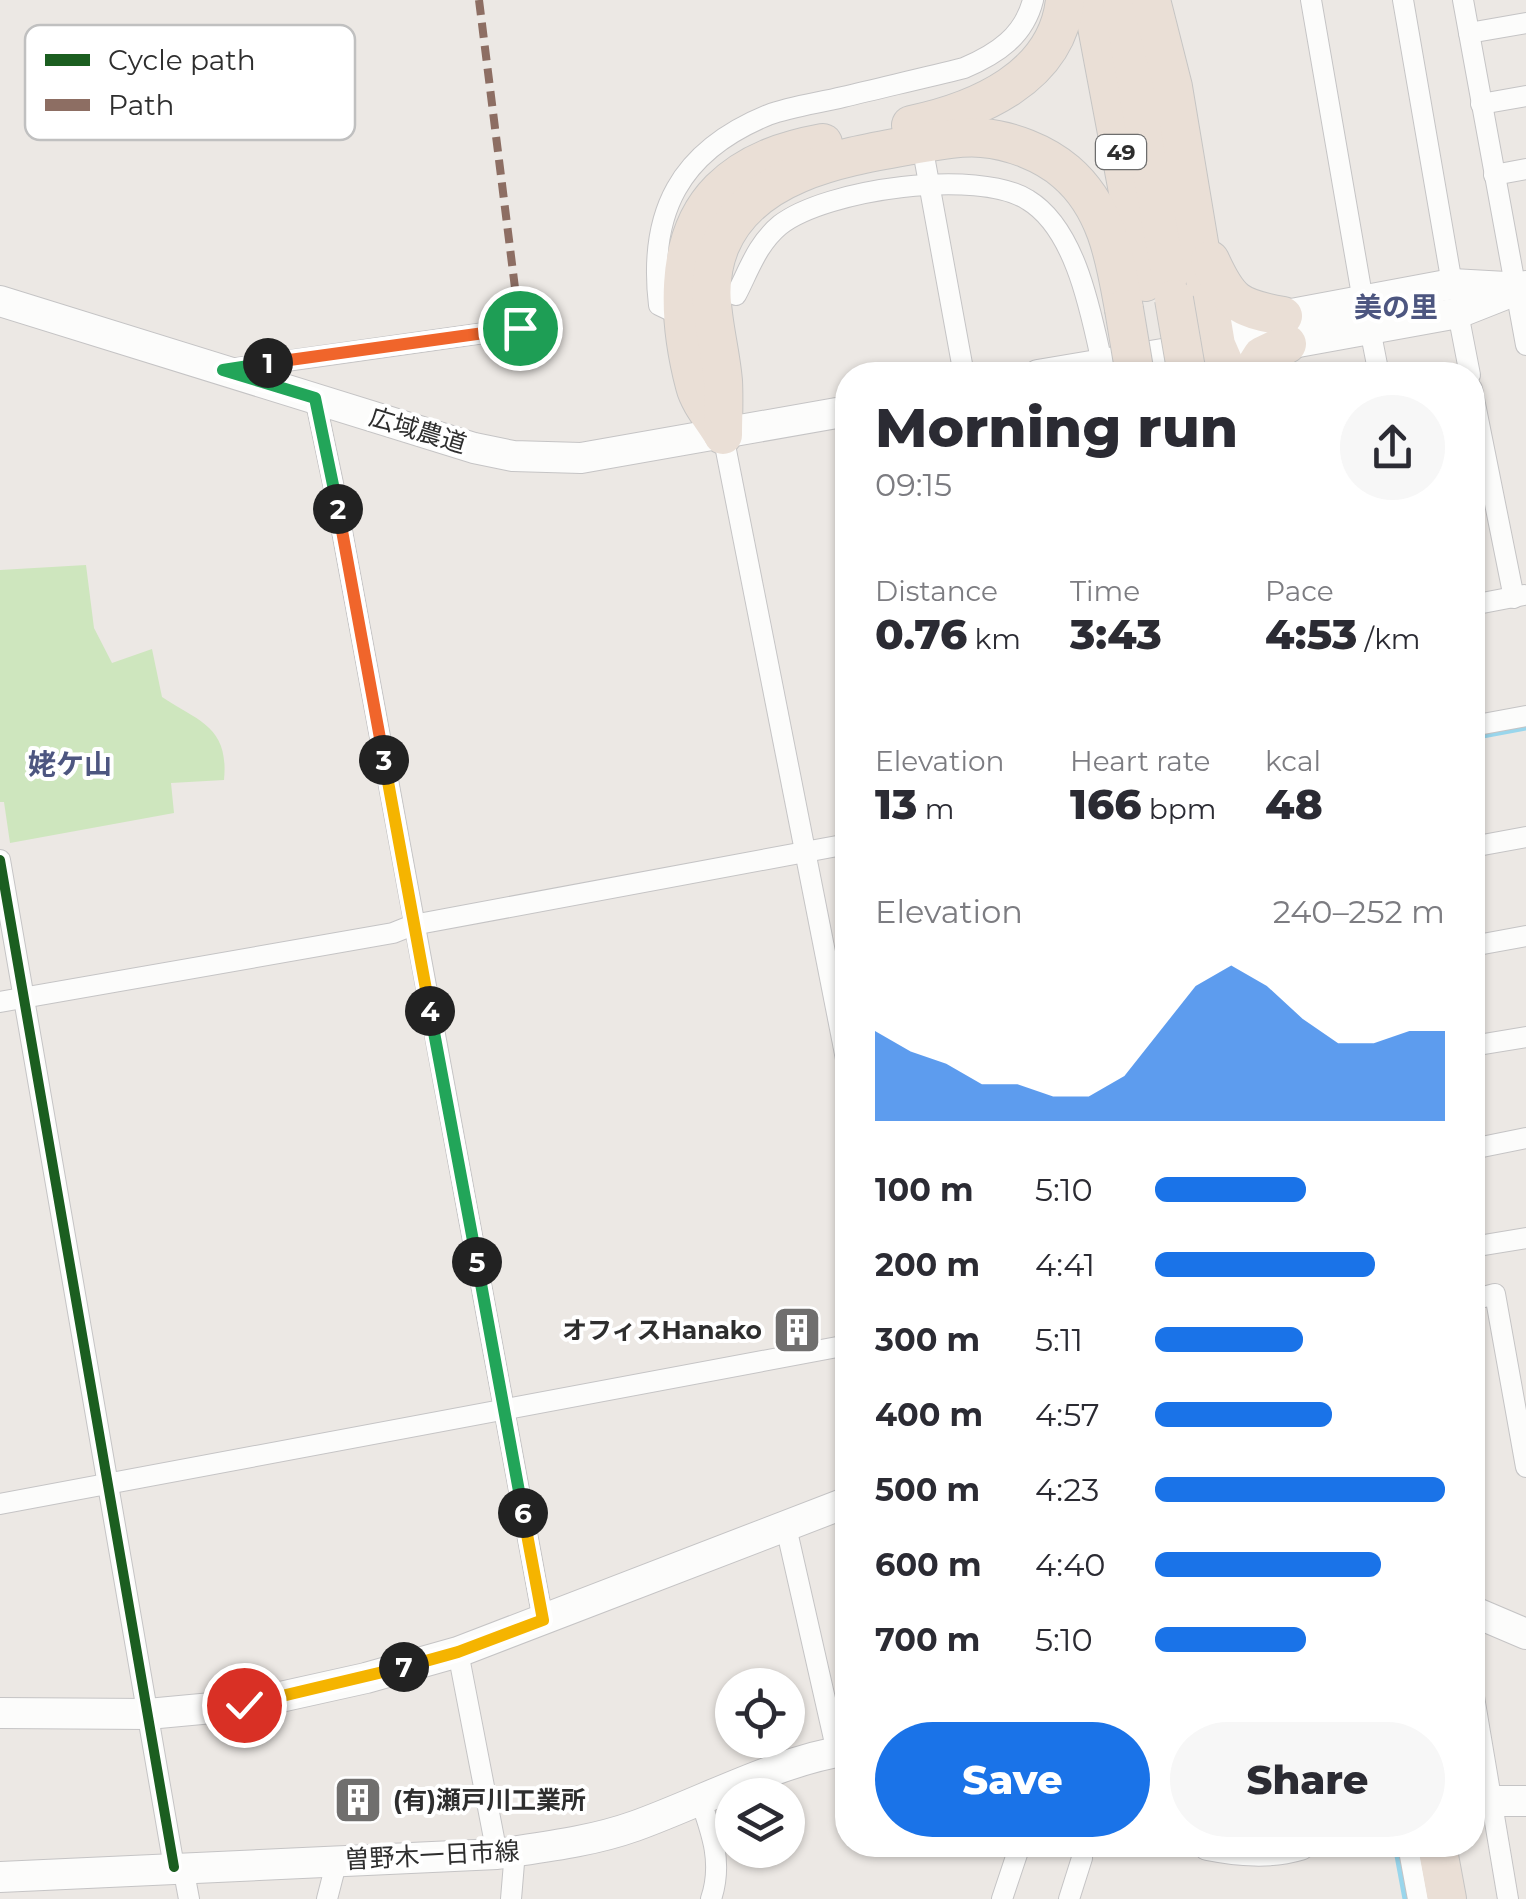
<!DOCTYPE html>
<html lang="en">
<head>
<meta charset="utf-8">
<style>
  :root { --surface:#fff; --page:#f7f7f7; --text:#2b2b33; --muted:#7c7c81; --accent:#1a73e8 }
  body { margin:0; font-family:Montserrat,"Noto Sans JP",sans-serif; background:var(--page); color:var(--text); height:100vh; display:flex; flex-direction:column; font-size:38px; white-space:nowrap }
  * { box-sizing:border-box; margin:0 }
  p { font-size:32px; color:var(--muted) }
  .icon { flex:none; width:55px; height:55px; fill:none; stroke:currentColor; stroke-width:2; stroke-linecap:round; stroke-linejoin:round }
  .map { position:relative; flex:1; overflow:hidden }
  .side { position:absolute; left:835px; top:362px; width:650px; height:1495px; display:flex; flex-direction:column; background:var(--surface); border-radius:40px; box-shadow:0 2px 8px #0004 }
  .side>* { flex:none }
  .fabs { position:absolute; left:715px; top:1668px; display:grid; gap:20px }
  .fabs a { display:grid; place-items:center; width:90px; height:90px; border-radius:50%; background:var(--surface); box-shadow:0 2px 8px #0004; font-size:50px }
  .pin { position:absolute; display:grid; place-items:center; width:85px; height:85px; color:#fff; margin:-42px; border:5px solid #fff; border-radius:50%; box-shadow:0 2px 10px #0007 }
  .km { position:absolute; width:50px; height:50px; margin:-25px; border-radius:50%; background:#222; color:#fff; font-size:28px; line-height:50px; text-align:center }
  .round { display:grid; place-items:center; flex:none; width:105px; height:105px; border-radius:52px; background:var(--page) }
  .headline { display:flex; align-items:center; justify-content:space-between; height:170px; padding:0 40px }
  h1 { font-size:55px; font-weight:800; line-height:75px }
  .stats { display:grid; grid-template-columns:repeat(3,1fr); gap:15px; height:170px; padding:10px 40px }
  .stats div { display:grid; align-content:center }
  .stats b { font-size:42px; font-weight:800 }
  .stats small { font-size:28px; font-weight:400 }
  .stats p { font-size:28px }
  .chart { height:280px; padding:20px 40px }
  .chart p { display:flex; justify-content:space-between }
  .chart svg { width:100%; height:180px; margin-top:10px; fill:var(--accent); opacity:.7 }
  .action { display:flex; gap:20px; margin-top:auto; padding:20px 40px }
  .action a { flex:1; height:115px; border-radius:60px; background:var(--accent); color:#fff; font-size:40px; font-weight:800; line-height:115px; text-align:center }
  .action a+a { background:var(--page); color:var(--text) }
  ul { padding:0 40px; list-style:none; font-size:32px }
  li { display:grid; grid-template-columns:160px 120px 1fr; align-items:center; height:75px }
  li i { height:25px; border-radius:12px; background:var(--accent) }
  .map>svg:first-child { display:block }
  .green { fill:#cee6be }
  .lines { fill:none; stroke-linecap:round; stroke-linejoin:round }
  .stream { stroke:#99d6ec; stroke-width:5 }
  .street-casing { stroke:#c5c4c5; stroke-width:22 }
  .secondary-casing { stroke:#c5c4c5; stroke-width:32 }
  .highway-casing { stroke:#c6c5c4; stroke-width:40 }
  .street { stroke:#fcfcfb; stroke-width:20 }
  .secondary { stroke:#fcfcfb; stroke-width:30 }
  .highway { stroke:#eadfd6; stroke-width:38 }
  .highway-bridge-casing { stroke:#c6c5c4; stroke-width:40; stroke-linecap:butt }
  .highway-bridge { stroke:#eadfd6; stroke-width:38 }
  .quiet { stroke:#8d6e63; stroke-width:8; stroke-dasharray:15 8; stroke-linecap:butt }
  .cycleway-casing { stroke:#fff; stroke-width:16 }
  .cycleway { stroke:#1b5e20; stroke-width:10 }
  .split-1-casing { stroke:#fff; stroke-width:20 }
  .split-2-casing { stroke:#fff; stroke-width:20 }
  .split-3-casing { stroke:#fff; stroke-width:20 }
  .split-4-casing { stroke:#fff; stroke-width:20 }
  .split-5-casing { stroke:#fff; stroke-width:20 }
  .split-6-casing { stroke:#fff; stroke-width:20 }
  .split-7-casing { stroke:#fff; stroke-width:20 }
  .split-8-casing { stroke:#fff; stroke-width:20 }
  .split-1 { stroke:#f0652b; stroke-width:12 }
  .split-2 { stroke:#22a559; stroke-width:12 }
  .split-3 { stroke:#f0652b; stroke-width:12 }
  .split-4 { stroke:#f5b400; stroke-width:12 }
  .split-5 { stroke:#22a559; stroke-width:12 }
  .split-6 { stroke:#22a559; stroke-width:12 }
  .split-7 { stroke:#f5b400; stroke-width:12 }
  .split-8 { stroke:#f5b400; stroke-width:12 }
  .labels { text-anchor:middle; dominant-baseline:central; stroke-width:8; stroke-linejoin:round; paint-order:stroke }
  .shield { fill:#fff; stroke:#6d6d6d; stroke-width:2.5 }
  .shield-label { font-size:22px; font-weight:bold; fill:#2e2e2e }
  .street-label { font-size:25px; fill:#2e2e2e; stroke:#fff }
  .poi-label { font-size:25px; font-weight:bold; fill:#2e2e2e; stroke:#fff; text-anchor:end }
  .neighbourhood-label { font-size:28px; font-weight:bold; fill:#4d5680; stroke:#fff }
  .key { fill:#fff; stroke:#c0c0c0; stroke-width:2.5 }
  .key-label { font-size:28px; fill:#2e2e2e }
</style>
</head>
<body>
<div class="map">
<svg width="1526" height="1899" viewBox="0 0 1526 1899">
  <rect width="100%" height="100%" fill="#ece8e4"/>
  <path class="green" d="M86,565L94,628L112,663L152,649L162,697C200,722 229,727 224,780L171,783L174,813L10,843L4,802H0V570Z"/>
  <g class="lines">
    <g class="stream">
      <polyline points="1472,738 1526,728"/>
      <polyline points="1395,1845 1405,1899"/>
    </g>
    <g class="street-casing">
      <g id="street">
        <polyline points="1311,0 1363,301"/>
        <polyline points="1403,0 1452,284"/>
        <polyline points="1463,0 1526,345"/>
        <polyline points="1469,33 1526,23"/>
        <polyline points="1481,104 1526,96"/>
        <polyline points="924,156 964,375"/>
        <polyline points="1494,175 1526,169"/>
        <path d="M736,295C749,270 757,244 780,225C826,189 978,168 1028,200C1076,229 1091,313 1102,363"/>
        <polyline points="1458,313 1470,375"/>
        <path d="M684,317L659,305C648,212 680,151 768,115C792,106 819,103 843,97C884,87 924,78 964,68C997,54 1024,36 1033,0"/>
        <polyline points="1370,329 1379,375"/>
        <polyline points="230,369 520,328"/>
        <polyline points="1472,389 1514,598"/>
        <polyline points="315,398 335,493 543,1620"/>
        <polyline points="723,435 848,1069"/>
        <polyline points="1472,605 1524,595"/>
        <polyline points="1472,726 1526,716"/>
        <polyline points="1472,847 1526,837"/>
        <polyline points="0,860 174,1867"/>
        <polyline points="1472,946 1526,936"/>
        <polyline points="0,1002 393,933 413,925 848,844"/>
        <polyline points="1472,1046 1526,1037"/>
        <polyline points="1472,1149 1526,1138"/>
        <polyline points="1472,1247 1526,1238"/>
        <polyline points="1472,1300 1495,1294 1526,1467"/>
        <polyline points="0,1504 848,1345"/>
        <polyline points="786,1527 837,1752"/>
        <polyline points="458,1652 497,1854"/>
        <polyline points="1472,1685 1508,1899"/>
        <path d="M700,1799C712,1833 723,1863 711,1899"/>
        <polyline points="1408,1845 1418,1899"/>
        <polyline points="183,1867 189,1899"/>
        <polyline points="327,1899 337,1860"/>
        <polyline points="511,1899 515,1851"/>
        <polyline points="1002,1899 1020,1845"/>
        <polyline points="1069,1899 1082,1858"/>
      </g>
    </g>
    <g class="secondary-casing">
      <g id="secondary">
        <polyline points="0,301 474,448 513,456 581,458 848,411"/>
        <polyline points="1216,345 1243,323 1452,284 1506,287"/>
        <polyline points="1038,375 1216,345 1248,352 1287,344 1458,313 1526,286"/>
        <polyline points="1472,1611 1526,1634"/>
        <polyline points="0,1713 148,1714 244,1705 366,1678 458,1652 848,1502"/>
        <polyline points="1472,1801 1526,1801"/>
        <path d="M1208,1845C1239,1851 1270,1854 1300,1845"/>
        <path d="M0,1877L497,1854C543,1847 590,1842 635,1826C702,1802 777,1761 848,1750"/>
      </g>
    </g>
    <g class="highway-casing">
      <g id="highway">
        <polyline points="1092,0 1145,282"/>
        <polyline points="1122,0 1170,273"/>
        <polyline points="1151,0 1173,87 1216,345 1229,375"/>
        <path d="M911,125C977,111 1057,78 1065,0"/>
        <path d="M1210,260C1229,302 1237,308 1283,316"/>
        <polyline points="1250,375 1262,356 1287,344"/>
        <path d="M722,433C713,418 699,402 695,386C679,325 671,239 720,190C748,162 785,150 823,143"/>
        <path d="M723,435C723,417 724,399 723,381C719,334 701,293 720,246C750,174 838,158 906,146C931,142 957,136 982,138C1010,140 1044,153 1066,172C1107,207 1115,259 1124,309"/>
        <polyline points="1437,1845 1447,1899"/>
      </g>
    </g>
    <use href="#street" class="street"/>
    <use href="#secondary" class="secondary"/>
    <use href="#highway" class="highway"/>
    <g class="highway-bridge-casing">
      <g id="highway-bridge">
        <polyline points="1174,299 1187,375"/>
        <polyline points="1124,309 1135,375"/>
      </g>
    </g>
    <use href="#highway-bridge" class="highway-bridge"/>
    <polyline class="quiet" points="479,0 520,328"/>
    <g class="cycleway-casing">
      <g id="cycleway">
        <polyline points="315,398 335,493 543,1620"/>
        <polyline points="0,860 174,1867"/>
      </g>
    </g>
    <use href="#cycleway" class="cycleway"/>
  </g>
  <g class="lines">
    <g class="split-1-casing">
      <polyline id="split-1" points="268,363 520,328"/>
    </g>
    <g class="split-2-casing">
      <polyline id="split-2" points="268,363 223,370 315,398 338,509"/>
    </g>
    <g class="split-3-casing">
      <polyline id="split-3" points="338,509 384,760"/>
    </g>
    <g class="split-4-casing">
      <polyline id="split-4" points="384,760 430,1011"/>
    </g>
    <g class="split-5-casing">
      <polyline id="split-5" points="430,1011 477,1262"/>
    </g>
    <g class="split-6-casing">
      <polyline id="split-6" points="477,1262 523,1513"/>
    </g>
    <g class="split-7-casing">
      <polyline id="split-7" points="404,1667 458,1652 543,1620 523,1513"/>
    </g>
    <g class="split-8-casing">
      <polyline id="split-8" points="244,1705 404,1667"/>
    </g>
    <use href="#split-1" class="split-1"/>
    <use href="#split-2" class="split-2"/>
    <use href="#split-3" class="split-3"/>
    <use href="#split-4" class="split-4"/>
    <use href="#split-5" class="split-5"/>
    <use href="#split-6" class="split-6"/>
    <use href="#split-7" class="split-7"/>
    <use href="#split-8" class="split-8"/>
  </g>
  <defs>
    <g id="building-square" transform="scale(2.5)"><rect x="-9" y="-9" width="18" height="18" rx="4" fill="#706f6e" stroke="#fff"/><path d="M-4-6H4V6H1V3H-1V6H-4ZM-2.5-4.3h1.7v1.8h-1.7ZM.8-4.3h1.7v1.8H.8ZM-2.5-1h1.7V.8h-1.7ZM.8-1h1.7V.8H.8Z" fill="#fff"/></g>
  </defs>
  <g fill-rule="evenodd">
    <use href="#building-square" x="797" y="1330"/>
    <use href="#building-square" x="358" y="1800"/>
  </g>
  <g class="labels">
    <rect class="shield" x="1096" y="135" width="50" height="34" rx="8"/>
    <g class="shield-label">
      <text x="1121" y="152">49</text>
    </g>
    <g class="street-label">
      <text transform="translate(418 430) rotate(17)">広域農道</text>
      <text transform="translate(432 1855) rotate(-3)">曽野木一日市線</text>
    </g>
    <g class="poi-label">
      <text x="762" y="1330">オフィスHanako</text>
      <text x="393" y="1800" text-anchor="start">(有)瀬戸川工業所</text>
    </g>
    <g class="neighbourhood-label">
      <text x="1396" y="307">美の里</text>
      <text x="70" y="764">姥ケ山</text>
    </g>
  </g>
  <rect x="25" y="25" width="330" height="115" rx="15" class="key"/>
  <rect x="45" y="54" width="45" height="12" fill="#1b5e20"/>
  <rect x="45" y="99" width="45" height="12" fill="#8d6e63"/>
  <g class="key-label">
    <text x="108" y="70">Cycle path</text>
    <text x="108" y="115">Path</text>
  </g>
</svg>
<div class="fabs">
<a><svg class="icon" aria-label="locate" viewBox="0 0 24 24"><circle cx="12" cy="12" r="6"/><path d="M12 2v4M12 18v4M2 12h4M18 12h4"/></svg></a>
<a><svg class="icon" aria-label="layers" viewBox="0 0 24 24"><path d="M12 4l9 5-9 5-9-5zM3 14l9 5 9-5"/></svg></a>
</div>
<div class="pin" style="left:520px;top:328px;background:#1e9e55"><svg class="icon" aria-label="arrive" viewBox="0 0 24 24"><path d="M6 21V4h12l-3 4 3 4H6"/></svg></div>
<div class="pin" style="left:244px;top:1705px;background:#d93025"><svg class="icon" aria-label="check" viewBox="0 0 24 24"><path d="M5 12l5 5 9-10"/></svg></div>
<b class="km" style="left:268px;top:363px">1</b>
<b class="km" style="left:338px;top:509px">2</b>
<b class="km" style="left:384px;top:760px">3</b>
<b class="km" style="left:430px;top:1011px">4</b>
<b class="km" style="left:477px;top:1262px">5</b>
<b class="km" style="left:523px;top:1513px">6</b>
<b class="km" style="left:404px;top:1667px">7</b>
<section class="side">
<div class="headline"><div><h1>Morning run</h1><p>09:15</p></div><a class="round"><svg class="icon" aria-label="share" viewBox="0 0 24 24"><path d="M12 15V3M7 8l5-5 5 5M5 13v7h14v-7"/></svg></a></div>
<div class="stats">
<div><p>Distance</p><b>0.76<small> km</small></b></div>
<div><p>Time</p><b>3:43</b></div>
<div><p>Pace</p><b>4:53<small> /km</small></b></div>
</div>
<div class="stats">
<div><p>Elevation</p><b>13<small> m</small></b></div>
<div><p>Heart rate</p><b>166<small> bpm</small></b></div>
<div><p>kcal</p><b>48</b></div>
</div>
<div class="chart"><p><span>Elevation</span>240–252 m</p>
<svg viewBox="0 0 160 44" preserveAspectRatio="none"><path d="M0 44V22L10 27L20 30L30 35L40 35L50 38L60 38L70 33L80 22L90 11L100 6L110 11L120 19L130 25L140 25L150 22L160 22V44z"/></svg>
</div>
<ul>
<li><b>100 m</b>5:10<i style="width:52%"></i></li>
<li><b>200 m</b>4:41<i style="width:76%"></i></li>
<li><b>300 m</b>5:11<i style="width:51%"></i></li>
<li><b>400 m</b>4:57<i style="width:61%"></i></li>
<li><b>500 m</b>4:23<i style="width:100%"></i></li>
<li><b>600 m</b>4:40<i style="width:78%"></i></li>
<li><b>700 m</b>5:10<i style="width:52%"></i></li>
</ul>
<div class="action"><a>Save</a><a>Share</a></div>
</section>
</div>
</body>
</html>
